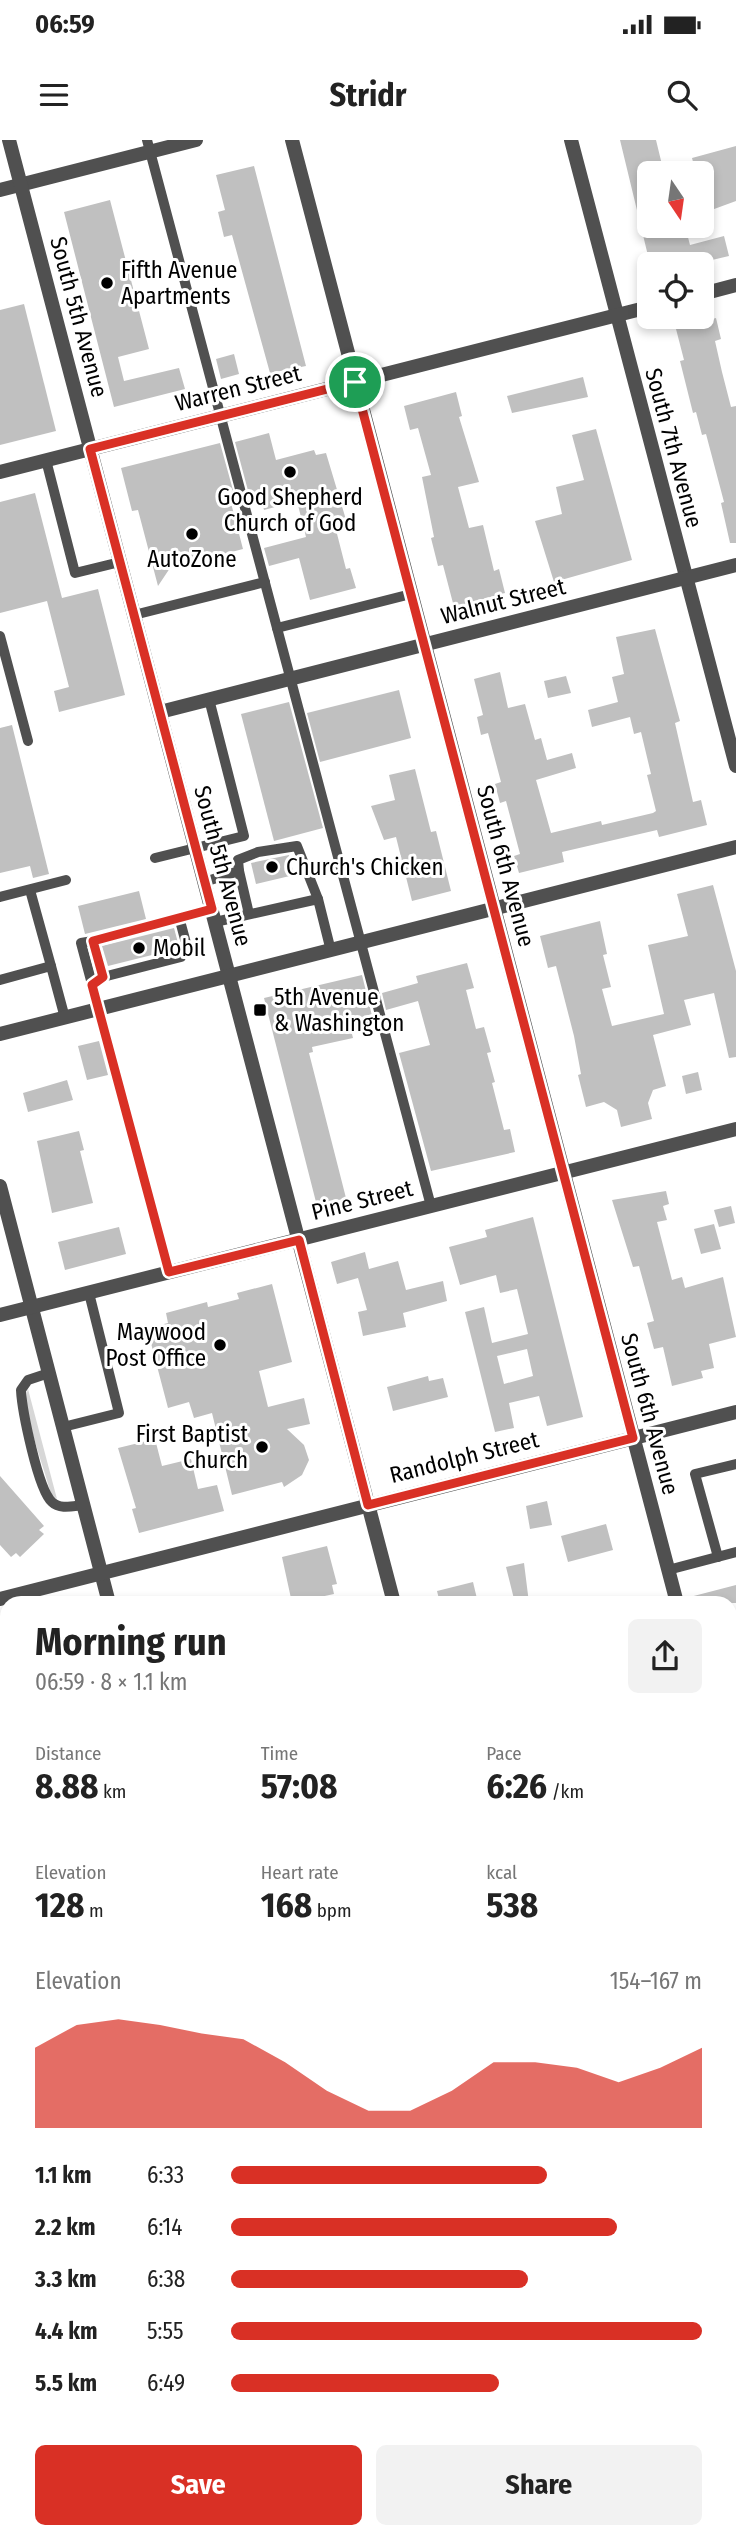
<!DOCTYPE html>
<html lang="en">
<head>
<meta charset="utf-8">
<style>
  :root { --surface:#fff; --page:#f2f2f2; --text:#222; --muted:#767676; --accent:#d93025 }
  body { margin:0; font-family:"Fira Sans Condensed",sans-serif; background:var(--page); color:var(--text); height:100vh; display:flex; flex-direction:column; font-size:26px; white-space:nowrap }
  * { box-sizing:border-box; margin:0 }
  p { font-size:23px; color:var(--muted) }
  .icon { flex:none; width:38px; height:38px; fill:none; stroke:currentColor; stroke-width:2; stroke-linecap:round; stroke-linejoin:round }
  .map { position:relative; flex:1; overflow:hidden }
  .sheet { position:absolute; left:0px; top:1456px; width:737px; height:943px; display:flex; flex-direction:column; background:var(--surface); border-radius:21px 21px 0 0; box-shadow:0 4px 10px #0003 }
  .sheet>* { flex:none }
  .needle { width:46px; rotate:167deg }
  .controls { position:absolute; left:637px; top:21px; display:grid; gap:14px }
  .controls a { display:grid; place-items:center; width:77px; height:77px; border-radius:10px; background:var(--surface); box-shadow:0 4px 10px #0003; font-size:35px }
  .pin { position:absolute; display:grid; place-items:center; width:60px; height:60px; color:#fff; margin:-30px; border:4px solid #fff; border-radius:50%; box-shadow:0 2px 7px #0007 }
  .round { display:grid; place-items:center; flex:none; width:74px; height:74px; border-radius:10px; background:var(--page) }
  .headline { display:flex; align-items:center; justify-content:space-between; height:119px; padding:0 35px }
  h1 { font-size:38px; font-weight:700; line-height:52px }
  .stats { display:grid; grid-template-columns:repeat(3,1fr); gap:10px; height:119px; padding:7px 35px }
  .stats div { display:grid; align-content:center }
  .stats b { font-size:35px; font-weight:700 }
  .stats small { font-size:19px; font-weight:400 }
  .stats p { font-size:19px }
  .chart { height:196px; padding:14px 35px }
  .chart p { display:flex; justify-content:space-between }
  .chart svg { width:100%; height:126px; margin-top:7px; fill:var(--accent); opacity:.7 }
  .action { display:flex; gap:14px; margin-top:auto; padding:14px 35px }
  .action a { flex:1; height:80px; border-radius:10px; background:var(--accent); color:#fff; font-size:28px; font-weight:700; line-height:80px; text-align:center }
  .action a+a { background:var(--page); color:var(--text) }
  ul { padding:0 35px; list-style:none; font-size:23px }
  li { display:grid; grid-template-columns:112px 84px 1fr; align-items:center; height:52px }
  li i { height:18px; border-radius:9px; background:var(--accent) }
  .status { display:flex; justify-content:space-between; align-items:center; height:49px; padding:0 35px; background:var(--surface); direction:ltr }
  .status svg { height:19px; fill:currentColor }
  header { display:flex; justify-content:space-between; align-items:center; height:91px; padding:0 35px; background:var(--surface); font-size:32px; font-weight:700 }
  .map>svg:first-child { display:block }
  .green { fill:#d7d7d7 }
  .building { fill:#c0c0c0; fill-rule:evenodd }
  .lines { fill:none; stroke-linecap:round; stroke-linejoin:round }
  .service { stroke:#505050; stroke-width:10 }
  .minor { stroke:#505050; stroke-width:14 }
  .tertiary { stroke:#505050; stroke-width:14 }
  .route-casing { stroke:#fff; stroke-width:14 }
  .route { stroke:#d93025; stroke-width:9 }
  .poi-dot { fill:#000; stroke:#fff; stroke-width:2.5 }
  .labels { text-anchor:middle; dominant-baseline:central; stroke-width:6; stroke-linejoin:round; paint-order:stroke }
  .poi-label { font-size:23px; fill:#000; stroke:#fff; text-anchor:start }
  .street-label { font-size:23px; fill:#000; stroke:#fff }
</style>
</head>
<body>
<div class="status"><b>06:59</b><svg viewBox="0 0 49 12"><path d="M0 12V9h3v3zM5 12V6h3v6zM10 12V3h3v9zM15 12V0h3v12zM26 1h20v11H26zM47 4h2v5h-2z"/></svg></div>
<header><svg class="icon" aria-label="menu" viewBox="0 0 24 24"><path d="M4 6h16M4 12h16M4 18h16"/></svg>Stridr<svg class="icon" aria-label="search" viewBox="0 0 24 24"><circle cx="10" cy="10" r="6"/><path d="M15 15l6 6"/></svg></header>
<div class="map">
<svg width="736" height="2398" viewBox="0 0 736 2398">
  <rect width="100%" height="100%" fill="#fff"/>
  <g class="green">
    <path d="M28,1249L57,1359L51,1354C46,1332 20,1267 28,1249Z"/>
    <polygon points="7,2037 7,2392 330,2392 331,2398 0,2398 0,2039"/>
  </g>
  <g class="building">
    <polygon points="620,0 656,0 664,33 649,33 649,86 685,86 690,105 724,96 729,116 695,124 650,124"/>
    <polygon points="736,6 736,61 706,72 702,33 696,33 692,18"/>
    <polygon points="254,26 306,226 270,233 232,95 224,97 218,72 225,70 216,35"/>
    <polygon points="110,60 149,209 118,217 124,241 179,228 185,249 114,267 64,72"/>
    <polygon points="24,164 56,291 0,305 0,170"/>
    <polygon points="716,178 721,199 715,201 722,232 731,267 736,266 736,403 730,403 721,363 724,362 706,294 702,295 696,272 693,273 680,221 684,220 676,189"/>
    <polygon points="234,214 239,234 221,239 216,219"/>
    <polygon points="583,237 588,257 512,273 507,256"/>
    <polygon points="456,252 462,276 459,277 479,342 458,347 469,388 483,385 494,431 499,429 505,453 454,467 443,425 438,426 431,398 434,397 422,337 431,335 418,288 410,290 404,266"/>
    <polygon points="596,289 632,420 554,442 535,381 562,374 556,347 584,340 572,295"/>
    <polygon points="269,293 276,320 314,310 316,315 326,313 347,383 335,386 346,429 350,428 356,448 310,460 299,418 269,426 264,408 306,397 297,361 264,370 260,355 250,358 235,302"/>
    <polygon points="220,303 236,361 231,363 243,409 170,428 158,446 138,370 132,371 121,328"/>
    <polygon points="35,353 62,458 98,449 125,555 59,572 54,551 69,547 47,461 0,473 0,362"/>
    <polygon points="655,489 680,581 675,583 693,662 701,660 707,685 659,697 657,690 562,712 564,722 519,733 514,716 520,714 506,661 500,663 495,644 501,642 488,593 481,595 477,577 483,575 474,539 500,532 508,568 525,564 535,600 541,598 547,620 572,613 576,628 536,640 551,693 601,681 602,685 653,673 656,671 647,635 651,634 641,592 634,594 630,577 592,587 588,570 618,562 612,537 624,534 616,497"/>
    <polygon points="566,536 571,553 548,558 544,541"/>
    <polygon points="399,550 411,598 320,622 307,573"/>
    <polygon points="289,562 323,688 274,701 241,574"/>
    <polygon points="12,585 49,734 33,738 30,726 0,733 0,588"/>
    <polygon points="415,629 431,692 436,691 451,751 412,761 396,697 384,700 371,666 395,660 389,635"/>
    <polygon points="289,715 294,735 256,744 251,723"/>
    <polygon points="713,745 736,831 736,917 729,918 714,853 684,860 691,885 653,895 666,946 653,950 648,963 652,979 621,987 617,970 604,962 586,967 578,935 581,934 574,896 556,826 548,828 540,796 600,781 607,814 603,815 611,847 602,849 612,886 664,874 648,805 688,796 677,754"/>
    <polygon points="139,751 146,779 85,794 78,766"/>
    <polygon points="174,788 178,803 176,809 108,826 102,806"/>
    <polygon points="467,823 474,848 466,850 476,889 484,887 491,912 487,913 495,942 492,943 504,990 510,989 515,1012 431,1031 399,913 430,905 418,861 386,870 382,853 418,843 416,836"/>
    <polygon points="362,835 375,888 352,894 353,898 312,907 313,912 309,913 346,1058 317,1066 264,858"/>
    <polygon points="99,901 108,935 87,940 78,906"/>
    <polygon points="698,932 702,950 686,954 682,936"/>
    <polygon points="67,940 73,960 28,972 23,953"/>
    <polygon points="79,991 84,1010 80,1011 93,1063 52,1073 37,1001"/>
    <polygon points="666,1051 669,1064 663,1066 667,1080 657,1082 672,1140 682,1137 685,1148 723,1137 736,1197 709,1204 714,1228 701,1231 703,1238 672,1246 663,1207 654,1209 647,1183 654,1181 639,1126 633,1127 612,1060"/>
    <polygon points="731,1066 735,1083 719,1087 714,1070"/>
    <path d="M533,1077L583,1277L547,1286L539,1256L509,1263L514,1288L495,1292L465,1172L484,1167L492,1203L528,1194L517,1149L500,1153L496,1135L460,1145L449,1107L487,1097L485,1090ZM527,1209L533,1236L504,1244L497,1216Z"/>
    <polygon points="714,1084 721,1109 701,1114 694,1089"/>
    <polygon points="119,1087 126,1114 65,1130 58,1102"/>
    <polygon points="365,1112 369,1129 398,1121 406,1150 443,1141 447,1161 403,1173 406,1187 363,1196 358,1172 367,1170 358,1138 337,1144 331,1122"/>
    <polygon points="272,1144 292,1222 259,1231 268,1267 304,1258 310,1284 287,1289 304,1305 309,1320 302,1335 284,1347 282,1342 232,1355 212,1273 194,1278 189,1262 168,1268 147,1188 168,1183 166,1173 207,1162 208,1167 239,1159 237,1153"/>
    <polygon points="428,1236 429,1241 443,1238 448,1257 393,1271 387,1247"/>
    <polygon points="155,1299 162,1326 191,1319 198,1349 217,1345 224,1371 139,1393 132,1369 136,1368 118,1308"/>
    <polygon points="0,1336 44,1386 39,1390 44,1394 20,1417 16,1413 11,1417 0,1405"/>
    <polygon points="547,1361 552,1385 530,1389 526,1366"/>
    <polygon points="606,1384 613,1410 568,1422 561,1396"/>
    <polygon points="327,1406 337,1444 332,1445 334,1454 292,1463 282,1417"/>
    <polygon points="524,1423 529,1463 515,1463 506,1427"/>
    <polygon points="473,1442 478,1463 440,1463 437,1451"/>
    <polygon points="736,1445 736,1463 686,1463 686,1458"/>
  </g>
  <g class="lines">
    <g class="service">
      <polyline points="147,0 431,1066"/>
      <polyline points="46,320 75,433 120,422"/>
      <polyline points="134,475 265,442"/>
      <polyline points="277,488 411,454"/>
      <polyline points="0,496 28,601"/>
      <polyline points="155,718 244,696 209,559"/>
      <polyline points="239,731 238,720 258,712 297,706 318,759"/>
      <polyline points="204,742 239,731 249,774"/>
      <polyline points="30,750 51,826"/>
      <polyline points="0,757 66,740"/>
      <polyline points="179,777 186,803 181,817 103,837 93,801 212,769"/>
      <polyline points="215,782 318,759 331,811"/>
      <polyline points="93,801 81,803 169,1132"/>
      <polyline points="0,840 51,826 65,878"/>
      <path d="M49,1233L28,1240L21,1250C22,1270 38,1350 52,1362C60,1370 73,1366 84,1365"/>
      <polyline points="63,1287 119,1273 89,1153"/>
      <polyline points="718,1417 695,1334 736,1324"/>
      <polyline points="668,1430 736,1412"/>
      <polyline points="730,1890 736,1889"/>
      <polyline points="730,1955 736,1954"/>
      <polyline points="730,1990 736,1989"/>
      <polyline points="0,2043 7,2042"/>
      <polyline points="730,2205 736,2229"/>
    </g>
    <g class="minor">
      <polyline points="292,0 677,1463"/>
      <polyline points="571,0 736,626"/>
      <polyline points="0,50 196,0"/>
      <polyline points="702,154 736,145"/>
      <polyline points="0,332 649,167"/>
      <polyline points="160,572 736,425"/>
      <polyline points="0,1046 109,1463"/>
      <polyline points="0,1175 736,989"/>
      <polyline points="0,1459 736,1272"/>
      <polyline points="730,1552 736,1550"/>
      <polyline points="730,1664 736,1688"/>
      <polyline points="0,1738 7,1736"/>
      <polyline points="730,1833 736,1831"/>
      <polyline points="0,2022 7,2020"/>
    </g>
    <g class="tertiary">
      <polyline points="9,0 394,1463"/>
      <polyline points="0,894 736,707"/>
      <polyline points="639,2392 641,2398"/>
    </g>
  </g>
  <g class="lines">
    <g class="route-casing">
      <polygon id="route" points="355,242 633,1298 368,1365 299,1100 169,1132 92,845 103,837 93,801 212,769 90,309"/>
    </g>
    <use href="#route" class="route"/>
  </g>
  <g class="poi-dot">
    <circle cx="107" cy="143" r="7"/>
    <circle cx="290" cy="332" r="7"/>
    <circle cx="192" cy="394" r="7"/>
    <circle cx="272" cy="727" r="7"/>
    <circle cx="139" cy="808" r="7"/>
    <rect x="253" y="863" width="14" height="14" rx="3.5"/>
    <circle cx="220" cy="1205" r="7"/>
    <circle cx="262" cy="1307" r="7"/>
  </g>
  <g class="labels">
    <g class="poi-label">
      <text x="121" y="130">Fifth Avenue<tspan x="121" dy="26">Apartments</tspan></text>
      <text x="290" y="357" text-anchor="middle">Good Shepherd<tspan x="290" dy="26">Church of God</tspan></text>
      <text x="192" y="419" text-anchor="middle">AutoZone</text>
      <text x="286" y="727">Church's Chicken</text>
      <text x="153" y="808">Mobil</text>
      <text x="274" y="857">5th Avenue<tspan x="274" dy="26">&amp; Washington</tspan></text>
      <text x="206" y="1192" text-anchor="end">Maywood<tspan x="206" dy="26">Post Office</tspan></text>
      <text x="248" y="1294" text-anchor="end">First Baptist<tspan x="248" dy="26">Church</tspan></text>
    </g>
    <g class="street-label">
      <text transform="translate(79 177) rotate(75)">South 5th Avenue</text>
      <text transform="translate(238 248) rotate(-14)">Warren Street</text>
      <text transform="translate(674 308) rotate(75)">South 7th Avenue</text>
      <text transform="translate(503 461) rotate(-14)">Walnut Street</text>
      <text transform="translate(223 726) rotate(75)">South 5th Avenue</text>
      <text transform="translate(506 726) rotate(75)">South 6th Avenue</text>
      <text transform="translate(362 1060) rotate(-14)">Pine Street</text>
      <text transform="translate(650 1274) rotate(75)">South 6th Avenue</text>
      <text transform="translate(464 1317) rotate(-14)">Randolph Street</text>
    </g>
  </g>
</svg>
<div class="controls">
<a><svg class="needle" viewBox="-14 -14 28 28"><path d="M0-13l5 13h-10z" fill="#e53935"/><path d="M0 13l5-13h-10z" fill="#767676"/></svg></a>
<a><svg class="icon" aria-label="locate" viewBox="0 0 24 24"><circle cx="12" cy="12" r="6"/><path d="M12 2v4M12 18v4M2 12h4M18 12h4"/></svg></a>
</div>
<div class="pin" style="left:355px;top:242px;background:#1e9e55"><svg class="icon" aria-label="arrive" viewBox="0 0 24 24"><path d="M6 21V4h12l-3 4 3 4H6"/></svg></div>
<section class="sheet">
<div class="headline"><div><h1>Morning run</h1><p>06:59 · 8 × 1.1 km</p></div><a class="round"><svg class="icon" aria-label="share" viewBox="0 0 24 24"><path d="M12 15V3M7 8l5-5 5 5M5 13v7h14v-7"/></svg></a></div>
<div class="stats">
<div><p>Distance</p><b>8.88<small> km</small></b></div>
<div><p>Time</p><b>57:08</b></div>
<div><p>Pace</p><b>6:26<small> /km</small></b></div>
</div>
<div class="stats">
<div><p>Elevation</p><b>128<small> m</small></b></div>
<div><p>Heart rate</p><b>168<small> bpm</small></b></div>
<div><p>kcal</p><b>538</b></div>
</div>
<div class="chart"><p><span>Elevation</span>154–167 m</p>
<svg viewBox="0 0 160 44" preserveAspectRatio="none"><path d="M0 44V16L10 8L20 6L30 8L40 11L50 13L60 21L70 31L80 38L90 38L100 31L110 21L120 21L130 23L140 28L150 23L160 16V44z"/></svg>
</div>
<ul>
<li><b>1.1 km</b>6:33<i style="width:67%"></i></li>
<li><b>2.2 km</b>6:14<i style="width:82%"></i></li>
<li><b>3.3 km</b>6:38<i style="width:63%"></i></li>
<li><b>4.4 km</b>5:55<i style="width:100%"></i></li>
<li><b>5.5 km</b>6:49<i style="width:57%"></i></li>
</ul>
<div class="action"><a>Save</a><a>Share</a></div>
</section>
</div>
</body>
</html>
